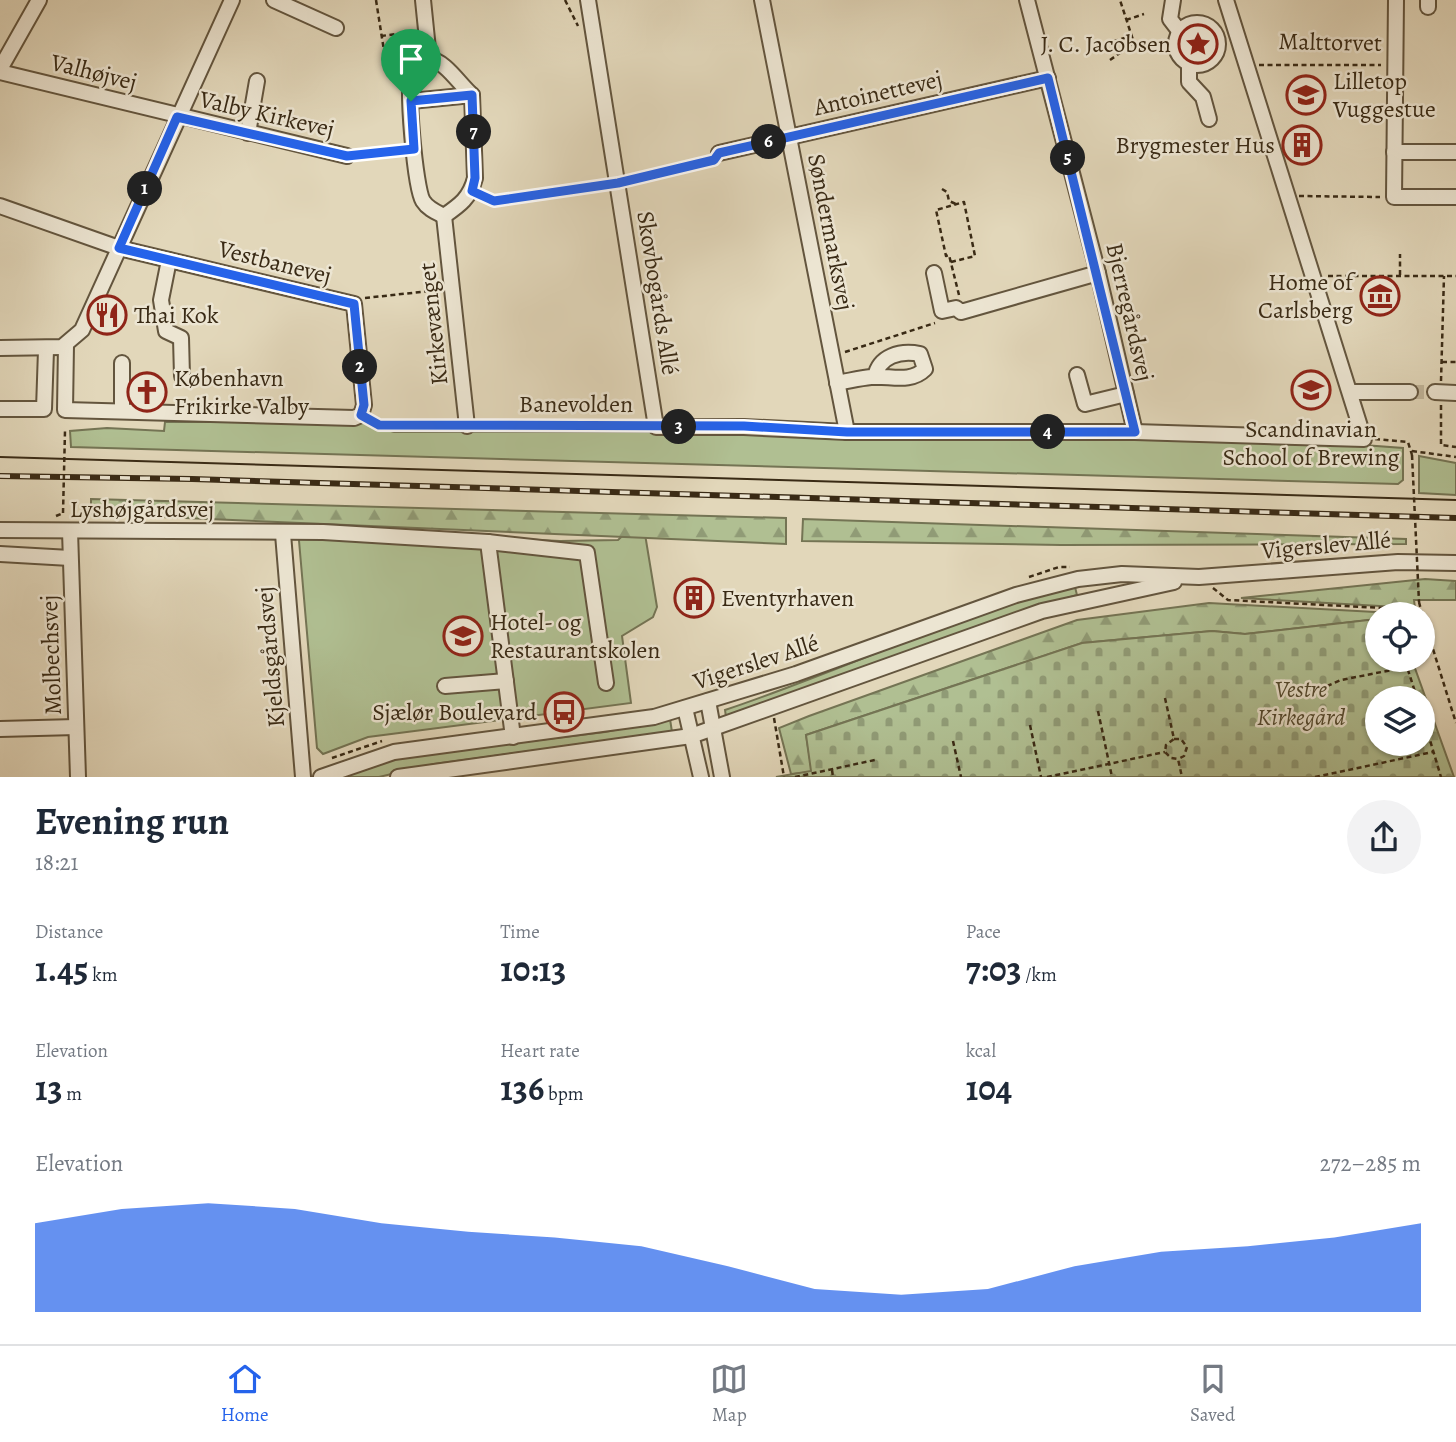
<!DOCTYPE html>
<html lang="en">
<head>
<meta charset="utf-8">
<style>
  :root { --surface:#fff; --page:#f2f2f3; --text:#1f2937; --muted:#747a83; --line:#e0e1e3; --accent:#2563eb }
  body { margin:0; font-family:Alegreya,serif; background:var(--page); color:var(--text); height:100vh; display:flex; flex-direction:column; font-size:26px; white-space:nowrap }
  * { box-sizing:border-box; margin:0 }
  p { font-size:23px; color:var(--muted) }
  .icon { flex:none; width:38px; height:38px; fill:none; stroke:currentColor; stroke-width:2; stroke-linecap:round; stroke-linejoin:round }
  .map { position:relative; height:777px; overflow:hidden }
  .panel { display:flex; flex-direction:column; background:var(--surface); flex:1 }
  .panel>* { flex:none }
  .fabs { position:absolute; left:1365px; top:602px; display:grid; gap:14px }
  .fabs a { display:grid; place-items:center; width:70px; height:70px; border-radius:50%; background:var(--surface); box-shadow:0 2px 5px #0004; font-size:35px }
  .pin { position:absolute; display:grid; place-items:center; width:60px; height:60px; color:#fff; margin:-72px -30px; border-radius:50% 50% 50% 0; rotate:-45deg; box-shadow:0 0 7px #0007 }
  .pin .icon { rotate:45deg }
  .km { position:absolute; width:35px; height:35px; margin:-18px; border-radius:50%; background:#222; color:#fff; font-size:19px; line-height:35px; text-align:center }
  .round { display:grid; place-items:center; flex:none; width:74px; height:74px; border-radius:37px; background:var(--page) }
  .head { display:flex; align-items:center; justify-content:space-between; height:119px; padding:0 35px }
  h1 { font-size:38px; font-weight:700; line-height:52px }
  .figures { display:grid; grid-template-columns:repeat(3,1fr); gap:10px; height:119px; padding:7px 35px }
  .figures div { display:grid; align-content:center }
  .figures b { font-size:35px; font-weight:700 }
  .figures small { font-size:19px; font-weight:400 }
  .figures p { font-size:19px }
  .chart { height:196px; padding:14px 35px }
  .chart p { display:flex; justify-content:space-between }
  .chart svg { width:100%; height:126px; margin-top:7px; fill:var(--accent); opacity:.7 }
  .menu { display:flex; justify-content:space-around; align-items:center; height:98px; border-top:2px solid var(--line); background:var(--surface); font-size:19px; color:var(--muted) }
  .menu a { display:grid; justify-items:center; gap:4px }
  .menu .current { color:var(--accent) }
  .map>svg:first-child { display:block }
  .green { fill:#b0bf92; stroke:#747454; stroke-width:2 }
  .forest { fill:url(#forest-firs); stroke:#747454; stroke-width:2 }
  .cemetery { fill:url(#cemetery-stones); stroke:#747454; stroke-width:2; fill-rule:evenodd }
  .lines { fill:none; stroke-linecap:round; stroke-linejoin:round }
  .minor-tunnel { stroke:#c0b499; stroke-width:14; stroke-dasharray:14 7; stroke-linecap:butt }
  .minor-casing { stroke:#63553e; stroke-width:18 }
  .path { stroke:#392a15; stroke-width:2.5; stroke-dasharray:5 3.5; stroke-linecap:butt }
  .minor { stroke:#ece5d2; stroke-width:14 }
  .tram { stroke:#392a15; stroke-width:2 }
  .rail-casing { stroke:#392a15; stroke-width:6 }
  .rail { stroke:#ece5d2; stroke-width:3.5; stroke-dasharray:10; stroke-linecap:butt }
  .path-bridge { stroke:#392a15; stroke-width:2.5; stroke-dasharray:5 3.5; stroke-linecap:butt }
  .route-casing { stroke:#fff; stroke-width:14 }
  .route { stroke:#2563eb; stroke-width:9 }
  .labels { text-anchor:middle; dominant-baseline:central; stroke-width:5; stroke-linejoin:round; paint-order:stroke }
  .street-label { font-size:24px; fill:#392a15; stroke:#ece5d2 }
  .poi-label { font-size:24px; fill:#392a15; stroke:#ece5d2; text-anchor:start }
  .park-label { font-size:24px; font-style:italic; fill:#51482e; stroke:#ece5d2 }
</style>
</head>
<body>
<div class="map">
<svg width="1456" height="777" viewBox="0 0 1456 777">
  <defs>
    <pattern id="forest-firs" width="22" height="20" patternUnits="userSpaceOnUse" patternTransform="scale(1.75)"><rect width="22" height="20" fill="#b0bf92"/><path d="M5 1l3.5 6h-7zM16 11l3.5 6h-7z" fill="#909b76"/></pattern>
    <pattern id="cemetery-stones" width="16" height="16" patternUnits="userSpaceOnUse" patternTransform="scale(1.75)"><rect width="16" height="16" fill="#b0bf92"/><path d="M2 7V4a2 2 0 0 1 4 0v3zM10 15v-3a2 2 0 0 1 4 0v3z" fill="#909b76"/></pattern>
  </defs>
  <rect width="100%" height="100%" fill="#e2d7ba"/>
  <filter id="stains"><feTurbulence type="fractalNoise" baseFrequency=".00286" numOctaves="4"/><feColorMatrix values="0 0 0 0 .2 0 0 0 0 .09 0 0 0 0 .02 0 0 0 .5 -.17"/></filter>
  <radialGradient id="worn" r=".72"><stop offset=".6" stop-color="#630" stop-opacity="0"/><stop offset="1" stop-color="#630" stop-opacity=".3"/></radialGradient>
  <g class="green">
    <polygon points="165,422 362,422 394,432 689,432 1322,442 1403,448 1403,480 1398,484 71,447 70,431 107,428 164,431"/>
    <polygon points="1419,456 1456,463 1456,495 1419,493"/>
    <polygon points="632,527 644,528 657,607 653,617 622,636 631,703 368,737 323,754 317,748 298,529 560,541 618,540"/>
    <path d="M1075,587L1077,595L1030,609L726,717L725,710C842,671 954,615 1075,587Z"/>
    <polygon points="670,719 672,732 434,764 379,777 346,777 355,770 389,758 605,732"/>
  </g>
  <g class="forest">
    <polygon points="91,499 786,518 786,544 91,514"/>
    <polygon points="803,519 1406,539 1406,544 1061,545 802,541"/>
    <polygon points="1425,579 1456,581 1456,600 1414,600 1415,608 1241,598"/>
    <polygon points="1209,603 1412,614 1377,614 1377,619 1245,634 1212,631 1082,643 806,735 812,772 791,774 779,728 809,716 1077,620"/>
  </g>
  <path class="cemetery" d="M1377,619V660H1412L1454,777H776L811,771L806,735L1082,643L1212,631L1245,634ZM1377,698H1423V744H1377Z"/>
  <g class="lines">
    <polyline class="minor-tunnel" points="1410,392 1435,392"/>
    <g class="minor-casing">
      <g id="minor">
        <polyline points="274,0 336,28"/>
        <polyline points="423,0 429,59"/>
        <polyline points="588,0 656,427 744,427 847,432 1135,432 1364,439 1226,0"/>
        <polyline points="762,0 847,432"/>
        <polyline points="1027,0 1098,273 1135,432"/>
        <polyline points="1173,0 1170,19 1180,32"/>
        <polyline points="1396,0 1394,197 1456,197"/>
        <polyline points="1428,0 1428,7"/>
        <circle cx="1197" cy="44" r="21"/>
        <path d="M429,59C446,61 459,84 472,95L475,178C470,198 460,205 444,216C436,212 428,209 423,201C415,188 406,84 412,72C415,65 422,62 429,59Z"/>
        <polyline points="1189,63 1189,82 1203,97 1209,119"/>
        <polyline points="0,69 39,0"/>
        <polyline points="0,72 347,156"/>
        <polyline points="411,101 472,95"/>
        <polyline points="248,133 257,81"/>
        <polyline points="1394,152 1456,152"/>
        <polyline points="719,153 1048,78"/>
        <polyline points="0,206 119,248 354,304 364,405 361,415 354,418 65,410 66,345"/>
        <polyline points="444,216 467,426"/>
        <polyline points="169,260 161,300 166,331 181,338 182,376"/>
        <polyline points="934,273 942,311 956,308 961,312 1098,273"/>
        <polyline points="0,348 62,347 82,330 232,0"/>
        <polyline points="1077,375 1085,404 1126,394"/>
        <path d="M837,383C849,381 860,378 871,377C889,375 910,384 925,369L920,354C900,350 879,356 875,377"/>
        <polyline points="1350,392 1410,392"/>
        <polyline points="1435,392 1456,393"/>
        <polyline points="0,409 44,409 46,350"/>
        <polyline points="122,411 122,363"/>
        <polyline points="0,530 323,532 488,542 587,553 606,683"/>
        <polyline points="70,531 78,777"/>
        <polyline points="283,534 303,777"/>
        <polyline points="488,542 513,737"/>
        <polyline points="0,554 70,558"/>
        <polyline points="445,686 506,681"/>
        <polyline points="708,701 722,777"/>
        <polyline points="685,708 701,777"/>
        <polyline points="0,729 76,727"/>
        <polyline points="321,777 394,752 654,717 796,674 1016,595 1078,579 1122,574 1199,577 1398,562 1456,563"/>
        <polyline points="398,777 691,736 1042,611 1174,582"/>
      </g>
    </g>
    <g class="path">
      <polyline points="376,0 385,57 402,66"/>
      <polyline points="565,0 578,26"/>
      <polyline points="1126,20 1144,14"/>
      <polyline points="381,36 413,32"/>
      <polyline points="1105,44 1131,36"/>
      <polyline points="1110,60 1134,43 1120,0"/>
      <polyline points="1259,65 1381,65"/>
      <polyline points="361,155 403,150"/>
      <polyline points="630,180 709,161"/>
      <polyline points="942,189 947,192 949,201 956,204"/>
      <polyline points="482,196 494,201 603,185"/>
      <polyline points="1299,196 1380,197"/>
      <polyline points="951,262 975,256 964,202 936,210 946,256 949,255 959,295"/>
      <polyline points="1400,275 1400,254"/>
      <polyline points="1328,276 1456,276"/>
      <polyline points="365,298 439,290"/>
      <polyline points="845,352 935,323"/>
      <polyline points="1442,362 1456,362"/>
      <polyline points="1441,381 1444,276"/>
      <polyline points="1441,405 1441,445 1456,447"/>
      <polyline points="370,421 378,425 453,426"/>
      <polyline points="481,426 642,427"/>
      <polyline points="1375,439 1408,442 1412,455"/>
      <polyline points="1412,451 1456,457"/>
      <polyline points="56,516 63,513"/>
      <polyline points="1029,577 1059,567 1070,567"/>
      <polyline points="1213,588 1228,600 1421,610"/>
      <polyline points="1419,602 1422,614"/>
      <polyline points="1423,617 1456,723"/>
      <polyline points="1327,686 1341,680 1407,667 1417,698"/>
      <polyline points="1165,698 1174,739 1166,745 1165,752 1171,758 1178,759 1182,777"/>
      <polyline points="1098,711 1112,777"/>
      <polyline points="1423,717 1441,777"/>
      <polyline points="774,718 784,777"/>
      <polyline points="1030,725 1041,777"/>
      <polyline points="1174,739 1181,739 1187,747 1184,756 1178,759"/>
      <polyline points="953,741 961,777"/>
      <polyline points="332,758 382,741"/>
      <polyline points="832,770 833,777"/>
      <polyline points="795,777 875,760"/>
      <polyline points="1047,777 1165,752"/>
      <polyline points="1315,777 1433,752"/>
    </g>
    <use href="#minor" class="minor"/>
    <polyline class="tram" points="0,457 1456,500"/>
    <g class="rail-casing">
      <polyline id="rail" points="0,476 192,479 1456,518"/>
    </g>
    <use href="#rail" class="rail"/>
    <g class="path-bridge">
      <polyline points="1412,455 1419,602"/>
      <polyline points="63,513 65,431"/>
    </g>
  </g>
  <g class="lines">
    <g class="route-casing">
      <polygon id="route" points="1048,78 1135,432 847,432 744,426 379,425 361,415 364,405 354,304 119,248 177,117 347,156 414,149 411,101 472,95 475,178 472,191 494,201 618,183 714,160 719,153"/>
    </g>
    <use href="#route" class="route"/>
  </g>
  <defs>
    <g id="sight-ring" transform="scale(2.0125)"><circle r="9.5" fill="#ece5d2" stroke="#8f2418" stroke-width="1.5"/><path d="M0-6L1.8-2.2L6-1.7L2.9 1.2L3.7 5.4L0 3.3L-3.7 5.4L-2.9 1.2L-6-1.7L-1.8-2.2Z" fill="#8f2418"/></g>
    <g id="school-ring" transform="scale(2.0125)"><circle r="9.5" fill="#ece5d2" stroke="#8f2418" stroke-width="1.5"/><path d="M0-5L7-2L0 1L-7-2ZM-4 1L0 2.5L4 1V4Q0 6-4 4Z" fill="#8f2418"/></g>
    <g id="building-ring" transform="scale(2.0125)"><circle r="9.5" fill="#ece5d2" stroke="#8f2418" stroke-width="1.5"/><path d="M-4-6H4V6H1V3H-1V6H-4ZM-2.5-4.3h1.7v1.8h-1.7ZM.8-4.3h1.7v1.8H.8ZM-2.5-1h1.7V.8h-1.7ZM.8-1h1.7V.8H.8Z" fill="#8f2418"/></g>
    <g id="museum-ring" transform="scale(2.0125)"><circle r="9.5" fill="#ece5d2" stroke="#8f2418" stroke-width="1.5"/><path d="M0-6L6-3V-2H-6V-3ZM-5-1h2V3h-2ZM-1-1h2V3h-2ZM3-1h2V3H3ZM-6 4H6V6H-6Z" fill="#8f2418"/></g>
    <g id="restaurant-ring" transform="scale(2.0125)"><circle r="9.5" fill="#ece5d2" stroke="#8f2418" stroke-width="1.5"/><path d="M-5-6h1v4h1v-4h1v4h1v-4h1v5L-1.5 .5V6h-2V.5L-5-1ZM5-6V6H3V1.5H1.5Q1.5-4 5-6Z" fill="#8f2418"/></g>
    <g id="university-ring" transform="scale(2.0125)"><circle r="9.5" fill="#ece5d2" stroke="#8f2418" stroke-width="1.5"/><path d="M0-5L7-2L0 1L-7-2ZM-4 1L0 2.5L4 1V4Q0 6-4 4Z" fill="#8f2418"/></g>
    <g id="church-ring" transform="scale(2.0125)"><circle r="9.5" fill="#ece5d2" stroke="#8f2418" stroke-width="1.5"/><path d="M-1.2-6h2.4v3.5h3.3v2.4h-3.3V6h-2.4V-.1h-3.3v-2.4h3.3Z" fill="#8f2418"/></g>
    <g id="bus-ring" transform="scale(2.0125)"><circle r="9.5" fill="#ece5d2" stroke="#8f2418" stroke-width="1.5"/><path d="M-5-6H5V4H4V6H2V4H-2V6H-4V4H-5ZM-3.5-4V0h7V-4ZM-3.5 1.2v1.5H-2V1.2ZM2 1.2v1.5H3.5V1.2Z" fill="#8f2418"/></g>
  </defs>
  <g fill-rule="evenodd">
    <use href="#sight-ring" x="1198" y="44"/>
    <use href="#school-ring" x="1306" y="95"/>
    <use href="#building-ring" x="1302" y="145"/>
    <use href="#museum-ring" x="1380" y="296"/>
    <use href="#restaurant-ring" x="107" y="315"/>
    <use href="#university-ring" x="1311" y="390"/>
    <use href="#church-ring" x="147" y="392"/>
    <use href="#building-ring" x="694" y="598"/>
    <use href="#university-ring" x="463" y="636"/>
    <use href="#bus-ring" x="564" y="712"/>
  </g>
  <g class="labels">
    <g class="street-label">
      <text transform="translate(1330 42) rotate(1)">Malttorvet</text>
      <text transform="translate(94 72) rotate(14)">Valhøjvej</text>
      <text transform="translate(878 93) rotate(-13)">Antoinettevej</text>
      <text transform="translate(267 114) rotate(13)">Valby Kirkevej</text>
      <text transform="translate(831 232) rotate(79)">Søndermarksvej</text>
      <text transform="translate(275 262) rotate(14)">Vestbanevej</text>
      <text transform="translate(658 293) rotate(81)">Skovbogårds Allé</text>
      <text transform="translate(1130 312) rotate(77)">Bjerregårdsvej</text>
      <text transform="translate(433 324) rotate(-96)">Kirkevænget</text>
      <text x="576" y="404">Banevolden</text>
      <text x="142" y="509">Lyshøjgårdsvej</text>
      <text transform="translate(1326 545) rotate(-5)">Vigerslev Allé</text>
      <text transform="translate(51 655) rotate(-92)">Molbechsvej</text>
      <text transform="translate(270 657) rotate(-95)">Kjeldsgårdsvej</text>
      <text transform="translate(756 662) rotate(-18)">Vigerslev Allé</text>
    </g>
    <g class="poi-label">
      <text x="1171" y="44" text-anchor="end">J. C. Jacobsen</text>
      <text x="1333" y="81">Lilletop<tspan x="1333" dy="28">Vuggestue</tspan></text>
      <text x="1275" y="145" text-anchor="end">Brygmester Hus</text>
      <text x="1353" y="282" text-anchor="end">Home of<tspan x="1353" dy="28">Carlsberg</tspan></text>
      <text x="134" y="315">Thai Kok</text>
      <text x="174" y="378">København<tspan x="174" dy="28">Frikirke Valby</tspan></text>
      <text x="1311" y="429" text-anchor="middle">Scandinavian<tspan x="1311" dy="28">School of Brewing</tspan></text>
      <text x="721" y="598">Eventyrhaven</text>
      <text x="490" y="622">Hotel- og<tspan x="490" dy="28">Restaurantskolen</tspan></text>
      <text x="537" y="712" text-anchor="end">Sjælør Boulevard</text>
    </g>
    <g class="park-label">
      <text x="1301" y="689">Vestre<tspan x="1301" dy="28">Kirkegård</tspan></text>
    </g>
  </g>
  <rect width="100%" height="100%" filter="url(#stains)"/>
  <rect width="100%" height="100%" fill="url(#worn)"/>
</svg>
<div class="fabs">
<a><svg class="icon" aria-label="locate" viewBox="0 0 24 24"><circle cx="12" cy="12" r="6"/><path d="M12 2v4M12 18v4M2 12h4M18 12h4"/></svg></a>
<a><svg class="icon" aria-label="layers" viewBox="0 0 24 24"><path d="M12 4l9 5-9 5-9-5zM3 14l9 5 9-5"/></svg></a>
</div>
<div class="pin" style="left:411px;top:101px;background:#1e9e55"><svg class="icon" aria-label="arrive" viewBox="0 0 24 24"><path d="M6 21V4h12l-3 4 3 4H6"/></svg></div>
<b class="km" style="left:145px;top:189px">1</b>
<b class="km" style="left:360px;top:367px">2</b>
<b class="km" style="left:679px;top:427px">3</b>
<b class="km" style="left:1048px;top:432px">4</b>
<b class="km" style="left:1068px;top:158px">5</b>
<b class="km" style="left:769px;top:142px">6</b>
<b class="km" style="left:474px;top:132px">7</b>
</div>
<section class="panel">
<div class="head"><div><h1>Evening run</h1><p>18:21</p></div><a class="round"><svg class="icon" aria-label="share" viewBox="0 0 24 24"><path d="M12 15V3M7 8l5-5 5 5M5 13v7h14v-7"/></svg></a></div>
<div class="figures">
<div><p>Distance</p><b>1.45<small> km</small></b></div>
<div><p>Time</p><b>10:13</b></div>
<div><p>Pace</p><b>7:03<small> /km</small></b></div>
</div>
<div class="figures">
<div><p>Elevation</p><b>13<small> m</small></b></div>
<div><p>Heart rate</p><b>136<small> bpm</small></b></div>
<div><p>kcal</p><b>104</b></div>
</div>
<div class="chart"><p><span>Elevation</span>272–285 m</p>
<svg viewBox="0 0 160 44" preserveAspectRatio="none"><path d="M0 44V13L10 8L20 6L30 8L40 13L50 16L60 18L70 21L80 28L90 36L100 38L110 36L120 28L130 23L140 21L150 18L160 13V44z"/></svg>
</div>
</section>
<nav class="menu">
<a class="current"><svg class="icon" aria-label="home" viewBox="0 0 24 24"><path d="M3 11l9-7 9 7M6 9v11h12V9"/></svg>Home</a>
<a><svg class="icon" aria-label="map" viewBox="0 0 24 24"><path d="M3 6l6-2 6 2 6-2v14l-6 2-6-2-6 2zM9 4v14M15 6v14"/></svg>Map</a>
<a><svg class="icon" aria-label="saved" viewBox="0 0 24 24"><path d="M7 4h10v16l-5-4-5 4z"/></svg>Saved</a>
</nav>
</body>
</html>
